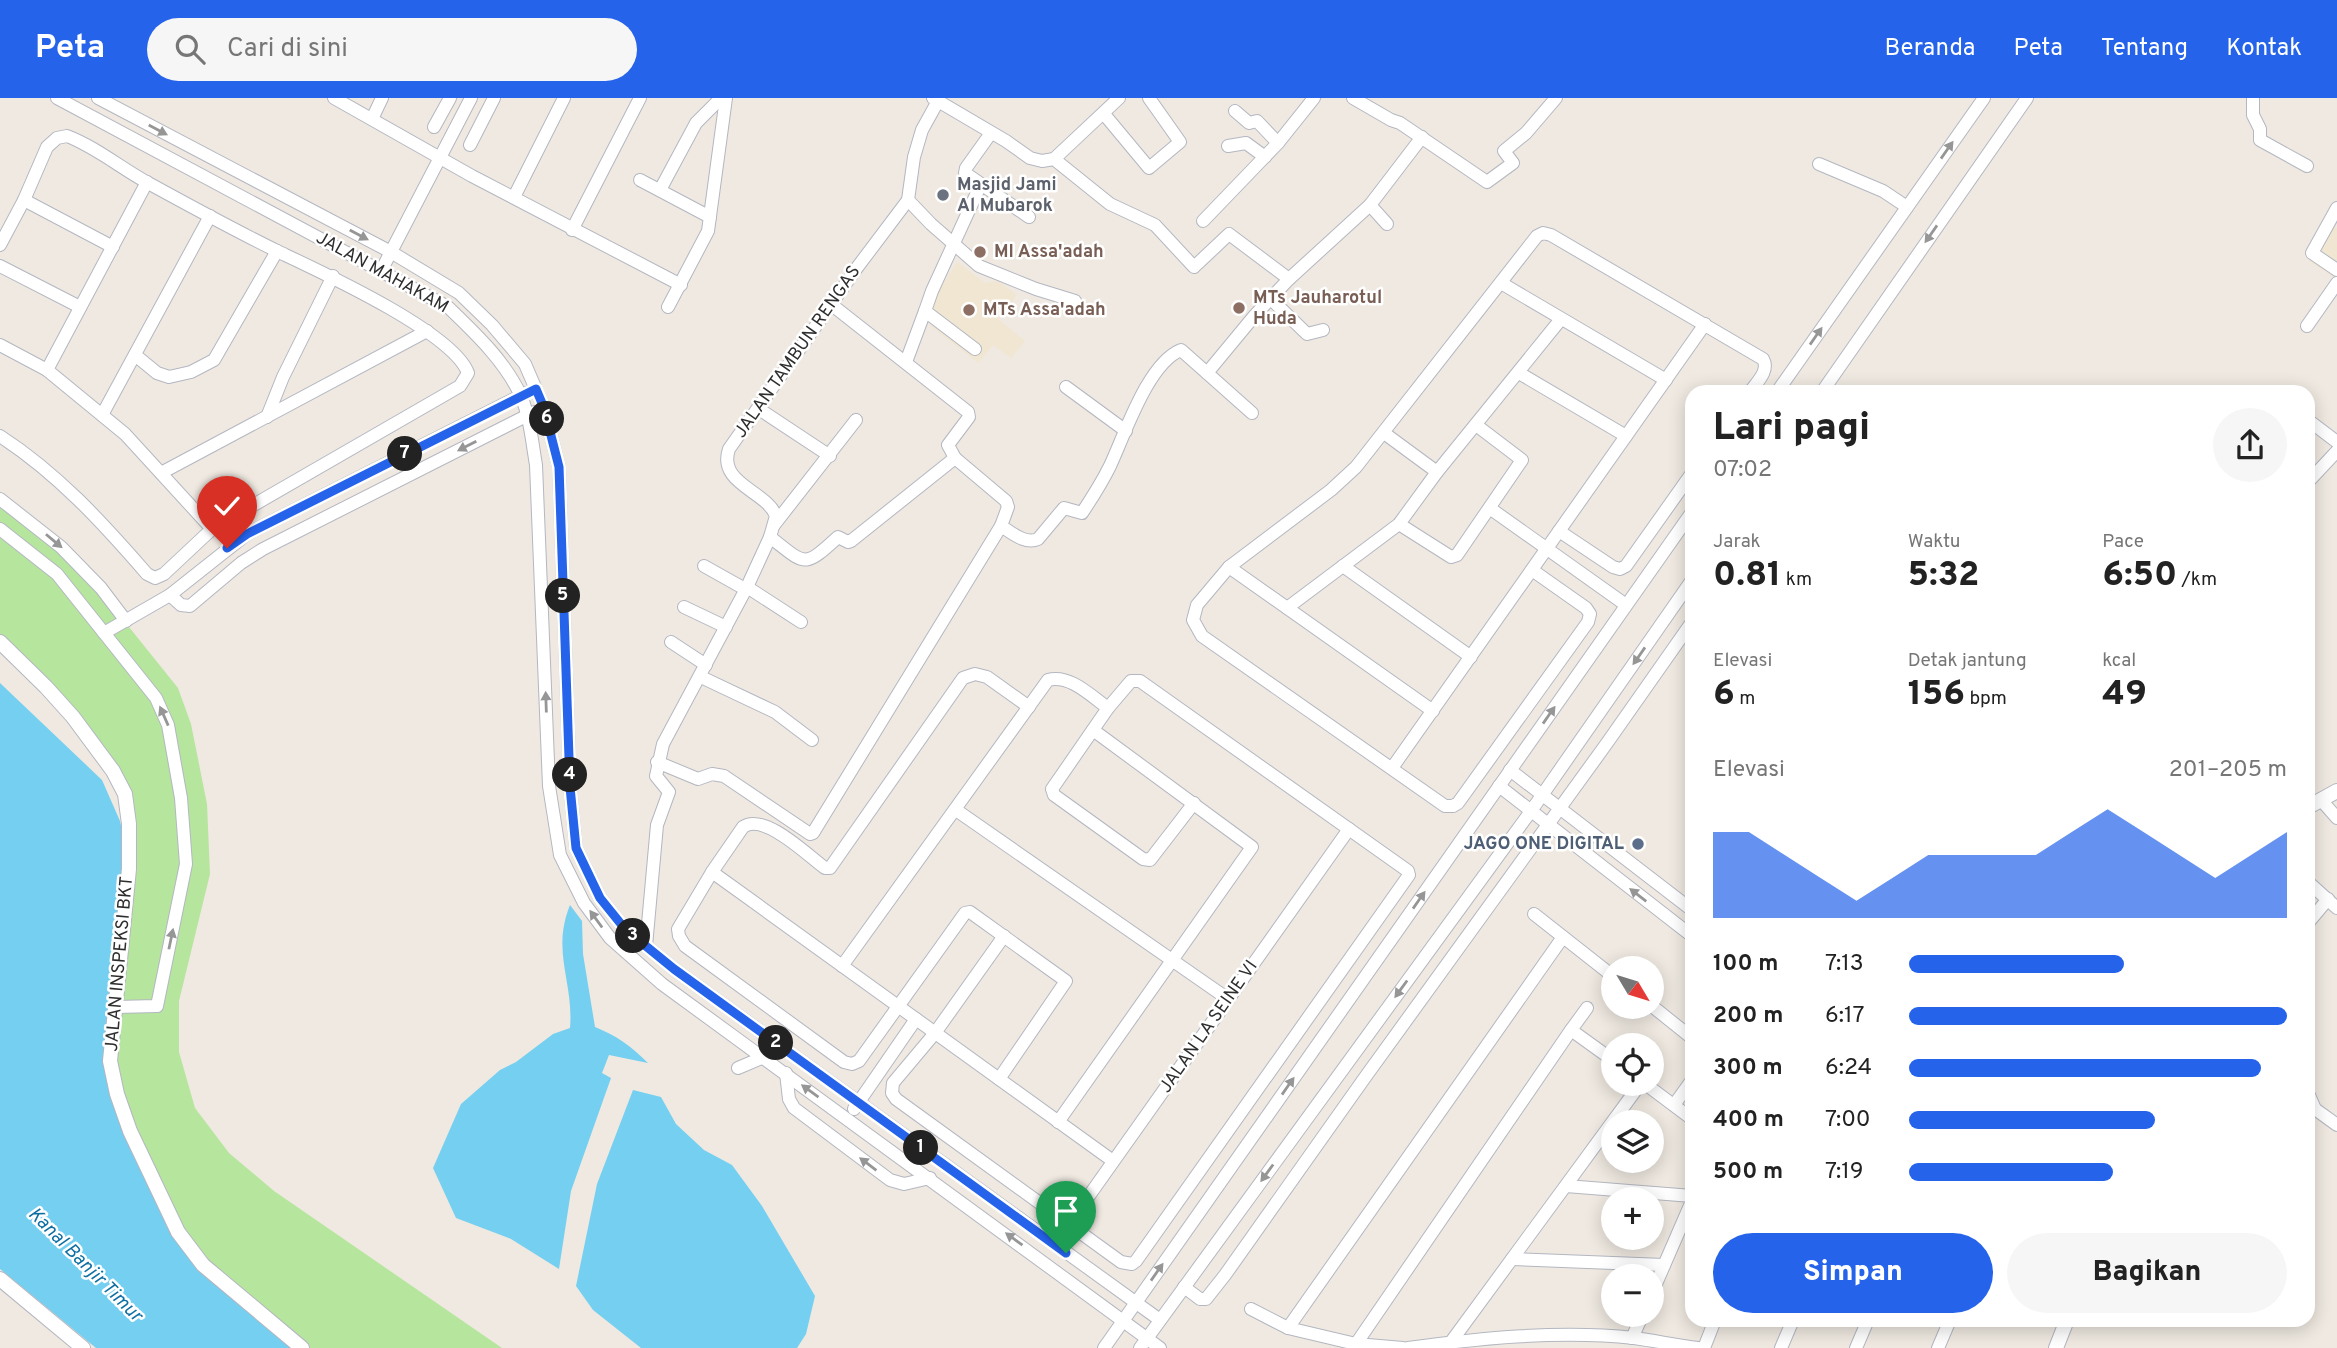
<!DOCTYPE html>
<html lang="id">
<head>
<meta charset="utf-8">
<style>
  :root { --surface:#fff; --page:#f6f6f6; --text:#222; --muted:#767676; --accent:#2563eb }
  body { margin:0; font-family:Overpass,sans-serif; background:var(--page); color:var(--text); height:100vh; display:flex; flex-direction:column; font-size:26px; white-space:nowrap }
  * { box-sizing:border-box; margin:0 }
  p { font-size:23px; color:var(--muted) }
  .icon { flex:none; width:38px; height:38px; fill:none; stroke:currentColor; stroke-width:2; stroke-linecap:round; stroke-linejoin:round }
  .map { position:relative; flex:1; overflow:hidden }
  .sheet { position:absolute; left:1685px; top:287px; width:630px; height:942px; display:flex; flex-direction:column; background:var(--surface); border-radius:21px; box-shadow:0 4px 18px #0003 }
  .sheet>* { flex:none }
  .needle { width:46px; rotate:128deg }
  .buttons { position:absolute; left:1601px; top:858px; display:grid; gap:14px }
  .buttons a { display:grid; place-items:center; width:63px; height:63px; border-radius:50%; background:var(--surface); box-shadow:0 4px 18px #0003; font-size:35px }
  .pin { position:absolute; display:grid; place-items:center; width:60px; height:60px; color:#fff; margin:-72px -30px; border-radius:50% 50% 50% 0; rotate:-45deg; box-shadow:0 0 7px #0007 }
  .pin .icon { rotate:45deg }
  .km { position:absolute; width:35px; height:35px; margin:-18px; border-radius:50%; background:#222; color:#fff; font-size:19px; line-height:35px; text-align:center }
  .round { display:grid; place-items:center; flex:none; width:74px; height:74px; border-radius:37px; background:var(--page) }
  .head { display:flex; align-items:center; justify-content:space-between; height:119px; padding:0 28px }
  h1 { font-size:38px; font-weight:800; line-height:52px }
  .metrics { display:grid; grid-template-columns:repeat(3,1fr); gap:10px; height:119px; padding:7px 28px }
  .metrics div { display:grid; align-content:center }
  .metrics b { font-size:35px; font-weight:800 }
  .metrics small { font-size:19px; font-weight:400 }
  .metrics p { font-size:19px }
  .chart { height:196px; padding:14px 28px }
  .chart p { display:flex; justify-content:space-between }
  .chart svg { width:100%; height:126px; margin-top:7px; fill:var(--accent); opacity:.7 }
  .button { display:flex; gap:14px; margin-top:auto; padding:14px 28px }
  .button a { flex:1; height:80px; border-radius:42px; background:var(--accent); color:#fff; font-size:28px; font-weight:800; line-height:80px; text-align:center }
  .button a+a { background:var(--page); color:var(--text) }
  ul { padding:0 28px; list-style:none; font-size:23px }
  li { display:grid; grid-template-columns:112px 84px 1fr; align-items:center; height:52px }
  li i { height:18px; border-radius:9px; background:var(--accent) }
  header { display:flex; align-items:center; gap:42px; box-sizing:border-box; height:98px; padding:0 35px; background:var(--accent); color:#fff }
  header strong { font-size:33px }
  nav { display:flex; gap:38px; margin-inline-start:auto; font-size:24px }
  .search { width:490px; height:63px; background:var(--page); display:flex; align-items:center; gap:18px; box-sizing:border-box; padding:0 24px; border-radius:38px; color:var(--muted); font-size:26px }
  .map>svg:first-child { display:block }
  .education { fill:#f0e6d1 }
  .green { fill:#b6e59e }
  .water { fill:#75cff0 }
  .lines { fill:none; stroke-linecap:round; stroke-linejoin:round }
  .minor-casing { stroke:#b4b7c1; stroke-width:14 }
  .tertiary-casing { stroke:#b4b7c1; stroke-width:16 }
  .minor { stroke:#fff; stroke-width:12 }
  .tertiary { stroke:#fff; stroke-width:14 }
  .oneway { fill:#969696 }
  .route-casing { stroke:#fff; stroke-width:14 }
  .route { stroke:#2563eb; stroke-width:9 }
  .worship-dot { fill:#6b7280; stroke:#fff; stroke-width:2.5 }
  .education-dot { fill:#8d6e63; stroke:#fff; stroke-width:2.5 }
  .service-dot { fill:#5c6f8a; stroke:#fff; stroke-width:2.5 }
  .labels { text-anchor:middle; dominant-baseline:central; stroke-width:5; stroke-linejoin:round; paint-order:stroke }
  .worship-label { font-size:18px; font-weight:bold; fill:#5b616d; stroke:#fff; text-anchor:start }
  .education-label { font-size:18px; font-weight:bold; fill:#785e54; stroke:#fff; text-anchor:start }
  .street-label { font-size:18px; fill:#2e2e2e; stroke:#fff }
  .service-label { font-size:18px; font-weight:bold; fill:#4e5e75; stroke:#fff; text-anchor:end }
  .water-label { font-size:19px; font-style:italic; fill:#0d6fa3; stroke:#fff }
</style>
</head>
<body>
<header>
<strong>Peta</strong>
<div class="search"><svg class="icon" aria-label="search" viewBox="0 0 24 24"><circle cx="10" cy="10" r="6"/><path d="M15 15l6 6"/></svg>Cari di sini</div>
<nav><a>Beranda</a><a>Peta</a><a>Tentang</a><a>Kontak</a></nav>
</header>
<div class="map">
<svg width="2337" height="1250" viewBox="0 0 2337 1250">
  <rect width="100%" height="100%" fill="#efe9e1"/>
  <g class="education">
    <polygon points="2332,127 2337,130 2337,181 2309,163"/>
    <polygon points="957,164 985,185 998,183 1017,197 998,221 1025,243 1011,260 993,247 978,265 931,228 933,202"/>
  </g>
  <polygon class="green" points="0,401 61,449 125,524 178,590 191,626 207,706 210,776 179,903 179,954 195,1010 229,1055 274,1093 502,1250 302,1250 228,1189 178,1134 112,977 129,737 113,673 0,544"/>
  <g class="water">
    <polygon points="0,585 102,682 120,723 129,763 110,963 130,1033 203,1167 302,1250 96,1250 0,1171"/>
    <path d="M570,807L582,823L583,856L595,929C617,938 631,948 648,965L609,957L602,975L611,980L571,1093L559,1171L511,1141L456,1120L433,1070L461,1006L500,972L516,964L553,936L570,930C574,884 551,854 570,807Z"/>
    <polygon points="633,992 661,999 676,1026 704,1052 732,1067 762,1108 815,1198 806,1236 797,1250 641,1250 593,1212 576,1188 597,1086"/>
  </g>
  <g class="lines">
    <g class="minor-casing">
      <g id="minor">
        <path d="M57,0L448,209C475,235 505,263 521,298C530,319 532,344 536,367L549,688L560,757L584,805L610,840L662,886L1160,1250"/>
        <polyline points="98,0 391,154 459,195 492,227 525,266 544,310 559,369 570,689 576,750 600,800 625,831 674,871 1160,1222"/>
        <polyline points="334,0 472,78 681,187"/>
        <polyline points="933,0 1006,43 1030,60 1042,63 1054,61 1110,106 1155,127 1194,169 1229,136 1289,181"/>
        <polyline points="1353,0 1391,22 1400,25 1487,84 1513,65 1504,53 1526,35 1556,0"/>
        <polyline points="2253,0 2253,17 2260,31 2260,42 2307,68"/>
        <polyline points="1235,13 1249,25 1257,23 1278,45"/>
        <polyline points="1104,16 1149,70 1180,44 1149,0"/>
        <polyline points="372,21 382,0"/>
        <polyline points="434,29 450,0"/>
        <polyline points="991,35 966,70 965,75 1029,119"/>
        <polyline points="470,47 494,0"/>
        <polyline points="1228,48 1246,45 1265,59"/>
        <polyline points="1054,61 1119,0"/>
        <polyline points="1819,66 1883,93 1907,109"/>
        <polyline points="640,82 710,119"/>
        <polyline points="660,92 696,25 721,0"/>
        <polyline points="514,99 564,0"/>
        <polyline points="24,102 113,149"/>
        <polyline points="908,102 931,126 979,168 1036,191 1075,203"/>
        <polyline points="1370,107 1387,126"/>
        <polyline points="2337,110 2312,155 2337,172"/>
        <polyline points="1203,123 1278,45 1314,0"/>
        <polyline points="572,132 640,0"/>
        <path d="M0,147L24,102L47,49L57,40L67,38C96,49 122,71 150,86C192,109 234,132 277,153C319,173 453,234 468,275L460,288L212,431L164,476L155,480L147,476C102,424 57,375 0,338"/>
        <polyline points="0,168 80,209"/>
        <polyline points="381,173 471,0"/>
        <polyline points="1501,185 1666,282"/>
        <polyline points="1271,201 1307,236 1323,232"/>
        <polyline points="832,207 968,314 969,319 948,347 955,360"/>
        <polyline points="668,209 708,133 726,0"/>
        <polyline points="2307,228 2337,185"/>
        <polyline points="0,247 47,272 125,336 212,431"/>
        <polyline points="975,251 925,213 932,193 981,86"/>
        <polyline points="135,257 157,275 169,279 191,274 214,262 277,153"/>
        <polyline points="906,264 925,213"/>
        <polyline points="47,272 147,84"/>
        <polyline points="1207,275 1252,315"/>
        <polyline points="1519,275 1626,338"/>
        <polyline points="1066,289 1126,333"/>
        <polyline points="1777,294 1984,0"/>
        <polyline points="1822,294 2027,0"/>
        <polyline points="526,295 247,436 170,497 181,507 190,508 241,465 263,451 534,314"/>
        <polyline points="759,311 830,358"/>
        <polyline points="102,317 210,118"/>
        <polyline points="267,319 283,279 333,178"/>
        <polyline points="2308,322 2337,344"/>
        <polyline points="1384,335 1437,374"/>
        <polyline points="161,375 427,233"/>
        <polyline points="2308,384 2337,353"/>
        <polyline points="0,401 61,449 101,490 126,523"/>
        <polyline points="1491,411 1626,507"/>
        <polyline points="1399,426 1451,459 1457,457 1522,362 1476,327"/>
        <polyline points="774,427 856,322"/>
        <polyline points="0,431 57,476 156,600 168,627 181,700 186,766 157,908 116,909"/>
        <polyline points="1559,433 1613,469 1620,471 1626,468 1692,375"/>
        <path d="M770,439C806,467 803,471 838,439L848,444L851,443L955,360L1006,403L1008,409L1001,428C1011,434 1025,447 1038,441L1064,410L1082,415C1092,400 1102,384 1110,368C1125,336 1148,265 1181,252L1207,275L1255,217L1289,181L1370,107L1422,39"/>
        <polyline points="704,468 745,491"/>
        <polyline points="1343,468 1471,559"/>
        <polyline points="1229,469 1433,613"/>
        <path d="M1532,472L1586,510L1590,516L1588,524L1458,705L1453,708H1445L1202,538L1193,522L1197,507L1229,469L1331,392L1356,369L1537,138L1543,135L1551,137L1763,261C1770,273 1756,285 1750,294"/>
        <polyline points="747,489 801,524"/>
        <polyline points="684,509 726,529"/>
        <polyline points="1287,510 1399,426 1437,374 1561,221"/>
        <polyline points="104,535 170,497"/>
        <polyline points="671,544 706,567"/>
        <polyline points="701,579 775,614 812,642"/>
        <polyline points="657,664 698,681 712,676 724,678 810,736 813,735 1001,428"/>
        <polyline points="1392,670 1705,226"/>
        <polyline points="1510,672 1692,812"/>
        <polyline points="1499,688 1692,838"/>
        <polyline points="2322,703 2337,720"/>
        <polyline points="956,712 1228,901"/>
        <polyline points="712,774 1113,1063"/>
        <polyline points="2308,784 2337,810"/>
        <polyline points="1534,816 1614,879"/>
        <polyline points="2308,825 2328,801"/>
        <polyline points="1004,838 935,935 893,985 892,995 896,1001 1121,1164 1132,1166 1136,1163 1409,777 1408,773 1140,583 1131,583 1108,610 1052,691 1054,697 1143,761 1150,762 1194,705"/>
        <path d="M646,848L657,727L669,694L656,678L663,646L747,489L770,439L776,418C767,393 717,386 729,351L856,171L908,102L914,59L922,32L938,3"/>
        <path d="M842,868L1048,582C1070,576 1091,598 1108,610"/>
        <polyline points="1652,908 1692,940"/>
        <polyline points="1571,932 1587,910"/>
        <polyline points="738,970 764,959"/>
        <polyline points="786,975 789,1001 794,1010 890,1082 904,1086 930,1080"/>
        <path d="M999,981L1066,883L970,814L965,815L859,963L852,966L844,964L685,848L679,838L678,831L712,774L743,729C764,714 807,757 825,770H830L963,580L975,576L987,579L1029,609"/>
        <polyline points="1644,985 1692,1021"/>
        <polyline points="2308,995 2315,1011 2337,1027"/>
        <polyline points="1674,1007 1692,982"/>
        <polyline points="854,1011 916,921"/>
        <polyline points="1058,1024 1252,749 1093,632"/>
        <polyline points="1566,1088 1692,1098"/>
        <polyline points="1069,1126 1349,731"/>
        <polyline points="1512,1161 1664,1167"/>
        <polyline points="1184,1189 1200,1201 1206,1201 1225,1177 1366,978 1607,645 1692,524"/>
        <polyline points="1652,1195 1692,1103"/>
        <polyline points="1251,1211 1288,1230 1356,1246 1403,1250"/>
        <polyline points="1288,1230 1563,839"/>
        <polyline points="1632,1240 1643,1216"/>
        <polyline points="1451,1244 1641,985"/>
        <polyline points="1356,1246 1571,932 1614,963"/>
        <polyline points="1104,1250 1692,414"/>
        <polyline points="1140,1250 1531,713 1692,482"/>
        <path d="M1408,1250C1480,1240 1561,1232 1634,1240C1655,1243 1676,1247 1698,1250"/>
        <polyline points="1704,1250 1715,1222"/>
        <polyline points="1781,1250 1793,1222"/>
        <polyline points="1856,1250 1868,1222"/>
        <polyline points="1938,1250 1950,1222"/>
      </g>
    </g>
    <g class="tertiary-casing">
      <g id="tertiary">
        <polyline points="0,544 46,589 73,619 113,673 125,696 129,726 129,771 110,963 117,996 130,1033 178,1134 203,1167 302,1250"/>
        <polyline points="2308,709 2337,693"/>
        <polyline points="0,1181 83,1250"/>
        <polyline points="2056,1250 2067,1222"/>
      </g>
    </g>
    <use href="#minor" class="minor"/>
    <use href="#tertiary" class="tertiary"/>
  </g>
  <defs><path id="oneway-solid" d="M-6-.8H1V-3.2L6.5 0L1 3.2V.8H-6Z" transform="scale(1.75)"/></defs>
  <g class="oneway">
    <use href="#oneway-solid" transform="translate(158 32) rotate(28)"/>
    <use href="#oneway-solid" transform="translate(1947 52) rotate(-55)"/>
    <use href="#oneway-solid" transform="translate(1931 136) rotate(125)"/>
    <use href="#oneway-solid" transform="translate(359 137) rotate(28)"/>
    <use href="#oneway-solid" transform="translate(1816 238) rotate(-55)"/>
    <use href="#oneway-solid" transform="translate(467 348) rotate(153)"/>
    <use href="#oneway-solid" transform="translate(54 443) rotate(40)"/>
    <use href="#oneway-solid" transform="translate(1639 558) rotate(125)"/>
    <use href="#oneway-solid" transform="translate(546 604) rotate(-92)"/>
    <use href="#oneway-solid" transform="translate(1549 617) rotate(-55)"/>
    <use href="#oneway-solid" transform="translate(164 618) rotate(-114)"/>
    <use href="#oneway-solid" transform="translate(1638 797) rotate(-142)"/>
    <use href="#oneway-solid" transform="translate(1419 802) rotate(-55)"/>
    <use href="#oneway-solid" transform="translate(596 821) rotate(-126)"/>
    <use href="#oneway-solid" transform="translate(171 841) rotate(-78)"/>
    <use href="#oneway-solid" transform="translate(1401 891) rotate(126)"/>
    <use href="#oneway-solid" transform="translate(1288 988) rotate(-55)"/>
    <use href="#oneway-solid" transform="translate(810 993) rotate(-144)"/>
    <use href="#oneway-solid" transform="translate(868 1066) rotate(-143)"/>
    <use href="#oneway-solid" transform="translate(1267 1075) rotate(126)"/>
    <use href="#oneway-solid" transform="translate(1014 1141) rotate(-144)"/>
    <use href="#oneway-solid" transform="translate(1157 1174) rotate(-55)"/>
  </g>
  <g class="lines">
    <g class="route-casing">
      <polyline id="route" points="227,450 247,436 536,291 544,310 559,369 570,689 576,750 600,800 625,831 674,871 1066,1155"/>
    </g>
    <use href="#route" class="route"/>
  </g>
  <circle class="worship-dot" cx="943" cy="97" r="7"/>
  <g class="education-dot">
    <circle cx="980" cy="154" r="7"/>
    <circle cx="1239" cy="210" r="7"/>
    <circle cx="969" cy="212" r="7"/>
  </g>
  <circle class="service-dot" cx="1638" cy="746" r="7"/>
  <g class="labels">
    <g class="worship-label">
      <text x="957" y="87">Masjid Jami<tspan x="957" dy="21">Al Mubarok</tspan></text>
    </g>
    <g class="education-label">
      <text x="994" y="154">MI Assa'adah</text>
      <text x="1253" y="200">MTs Jauharotul<tspan x="1253" dy="21">Huda</tspan></text>
      <text x="983" y="212">MTs Assa'adah</text>
    </g>
    <g class="street-label">
      <text transform="translate(382 175) rotate(29)">JALAN MAHAKAM</text>
      <text transform="translate(798 254) rotate(-55)">JALAN TAMBUN RENGAS</text>
      <text transform="translate(120 866) rotate(-85)">JALAN INSPEKSI BKT</text>
      <text transform="translate(1209 929) rotate(-55)">JALAN LA SEINE VI</text>
    </g>
    <g class="service-label">
      <text x="1624" y="746">JAGO ONE DIGITAL</text>
    </g>
    <g class="water-label">
      <text transform="translate(85 1167) rotate(45)">Kanal Banjir Timur</text>
    </g>
  </g>
</svg>
<div class="buttons">
<a><svg class="needle" viewBox="-14 -14 28 28"><path d="M0-13l5 13h-10z" fill="#e53935"/><path d="M0 13l5-13h-10z" fill="#767676"/></svg></a>
<a><svg class="icon" aria-label="locate" viewBox="0 0 24 24"><circle cx="12" cy="12" r="6"/><path d="M12 2v4M12 18v4M2 12h4M18 12h4"/></svg></a>
<a><svg class="icon" aria-label="layers" viewBox="0 0 24 24"><path d="M12 4l9 5-9 5-9-5zM3 14l9 5 9-5"/></svg></a>
<a>+</a>
<a>−</a>
</div>
<div class="pin" style="left:1066px;top:1155px;background:#1e9e55"><svg class="icon" aria-label="arrive" viewBox="0 0 24 24"><path d="M6 21V4h12l-3 4 3 4H6"/></svg></div>
<div class="pin" style="left:227px;top:450px;background:#d93025"><svg class="icon" aria-label="check" viewBox="0 0 24 24"><path d="M5 12l5 5 9-10"/></svg></div>
<b class="km" style="left:921px;top:1050px">1</b>
<b class="km" style="left:776px;top:945px">2</b>
<b class="km" style="left:633px;top:838px">3</b>
<b class="km" style="left:570px;top:677px">4</b>
<b class="km" style="left:563px;top:498px">5</b>
<b class="km" style="left:547px;top:321px">6</b>
<b class="km" style="left:405px;top:356px">7</b>
<section class="sheet">
<div class="head"><div><h1>Lari pagi</h1><p>07:02</p></div><a class="round"><svg class="icon" aria-label="share" viewBox="0 0 24 24"><path d="M12 15V3M7 8l5-5 5 5M5 13v7h14v-7"/></svg></a></div>
<div class="metrics">
<div><p>Jarak</p><b>0.81<small> km</small></b></div>
<div><p>Waktu</p><b>5:32</b></div>
<div><p>Pace</p><b>6:50<small> /km</small></b></div>
</div>
<div class="metrics">
<div><p>Elevasi</p><b>6<small> m</small></b></div>
<div><p>Detak jantung</p><b>156<small> bpm</small></b></div>
<div><p>kcal</p><b>49</b></div>
</div>
<div class="chart"><p><span>Elevasi</span>201–205 m</p>
<svg viewBox="0 0 160 44" preserveAspectRatio="none"><path d="M0 44V14L10 14L20 22L30 30L40 38L50 30L60 22L70 22L80 22L90 22L100 14L110 6L120 14L130 22L140 30L150 22L160 14V44z"/></svg>
</div>
<ul>
<li><b>100 m</b>7:13<i style="width:57%"></i></li>
<li><b>200 m</b>6:17<i style="width:100%"></i></li>
<li><b>300 m</b>6:24<i style="width:93%"></i></li>
<li><b>400 m</b>7:00<i style="width:65%"></i></li>
<li><b>500 m</b>7:19<i style="width:54%"></i></li>
</ul>
<div class="button"><a>Simpan</a><a>Bagikan</a></div>
</section>
</div>
</body>
</html>
